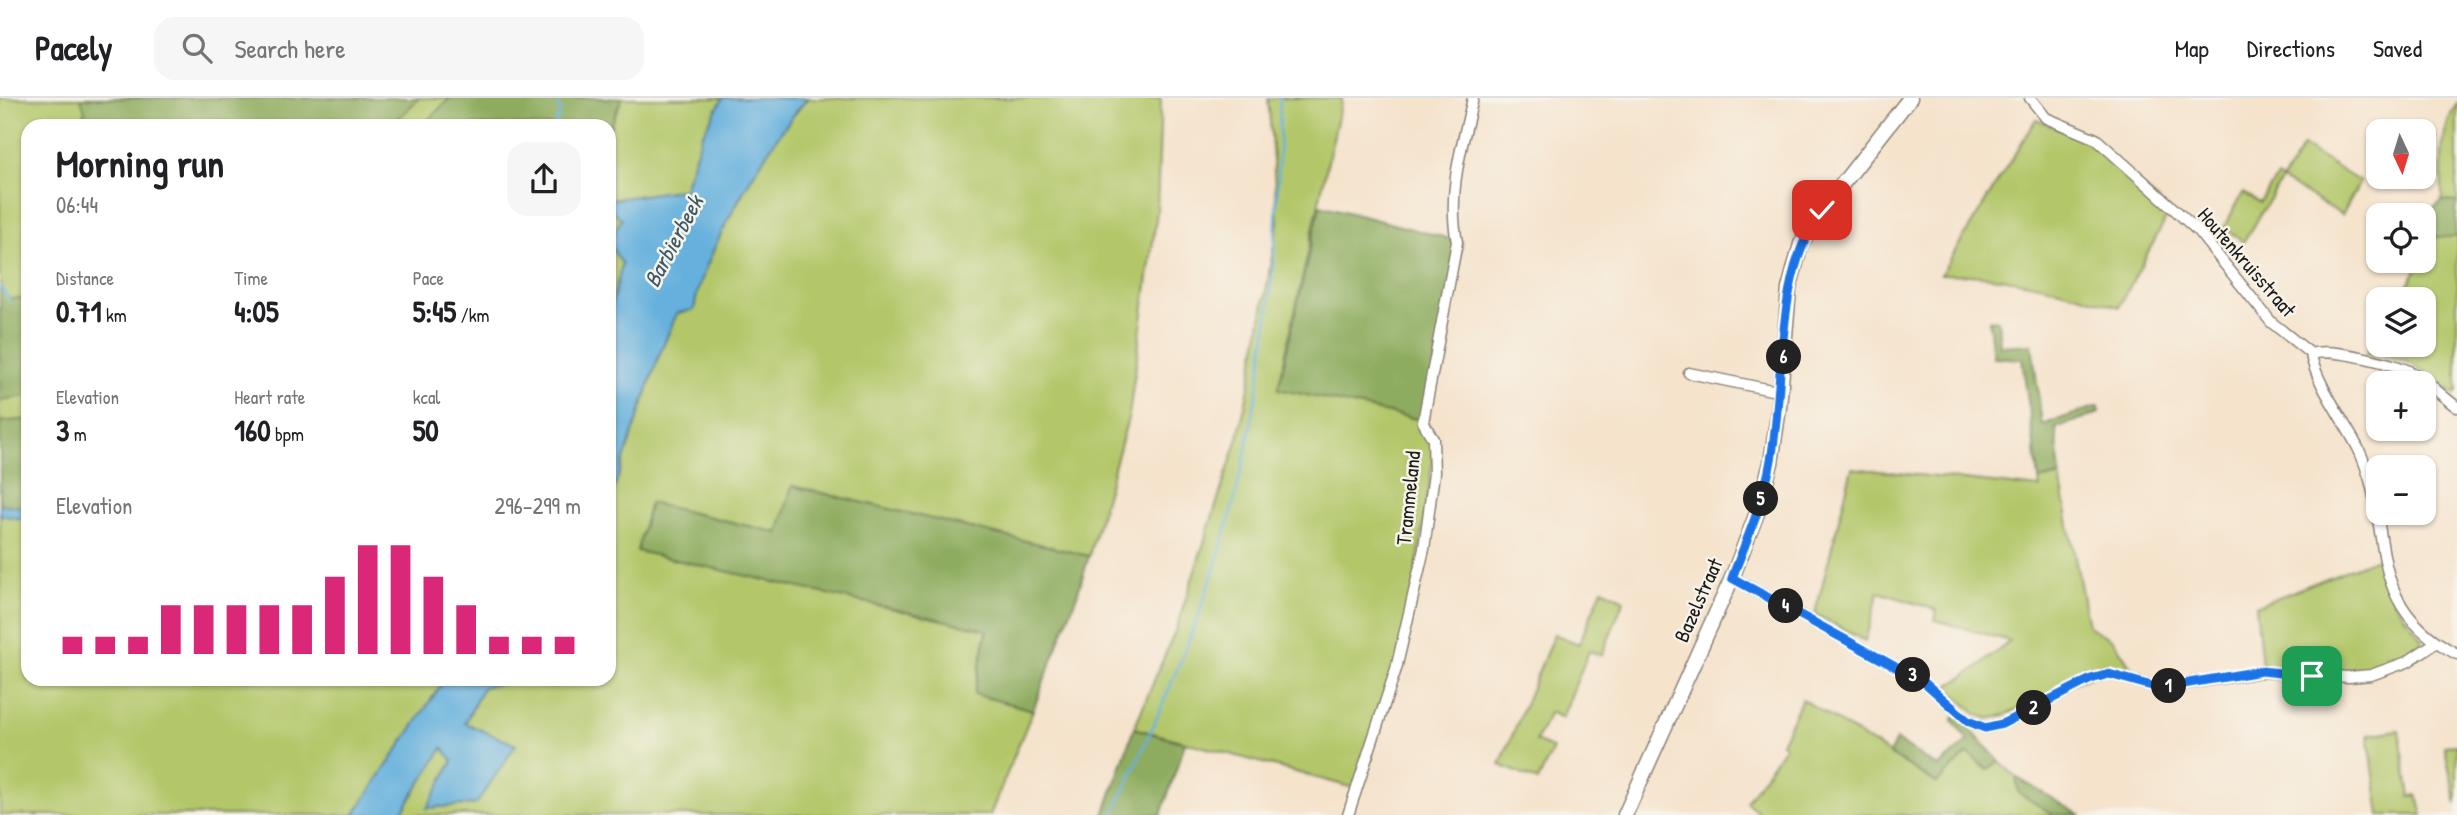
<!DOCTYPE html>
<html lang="en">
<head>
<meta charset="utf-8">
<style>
  :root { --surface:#fff; --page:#f6f6f6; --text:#202124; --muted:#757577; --line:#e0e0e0; --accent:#db2777 }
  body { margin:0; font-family:"Patrick Hand",sans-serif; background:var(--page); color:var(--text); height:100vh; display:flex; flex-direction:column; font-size:26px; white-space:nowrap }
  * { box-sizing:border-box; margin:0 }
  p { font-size:23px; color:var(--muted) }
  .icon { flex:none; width:38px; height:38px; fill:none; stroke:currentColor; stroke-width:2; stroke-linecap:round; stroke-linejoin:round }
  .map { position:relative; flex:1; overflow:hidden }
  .sheet { position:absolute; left:21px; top:21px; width:595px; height:567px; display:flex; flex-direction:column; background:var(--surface); border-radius:21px; box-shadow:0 2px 5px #0004 }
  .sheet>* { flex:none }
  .needle { width:46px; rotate:176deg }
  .controls { position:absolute; left:2366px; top:21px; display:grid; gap:14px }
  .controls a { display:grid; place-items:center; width:70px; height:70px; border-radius:14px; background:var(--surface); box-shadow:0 2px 5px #0004; font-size:35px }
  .pin { position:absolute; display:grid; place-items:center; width:60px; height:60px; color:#fff; margin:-30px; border-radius:14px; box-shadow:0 4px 10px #0006 }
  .km { position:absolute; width:35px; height:35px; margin:-18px; border-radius:50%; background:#222; color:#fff; font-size:19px; line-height:35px; text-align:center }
  .round { display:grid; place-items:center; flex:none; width:74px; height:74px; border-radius:21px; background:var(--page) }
  .headline { display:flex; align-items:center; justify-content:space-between; height:119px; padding:0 35px }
  h1 { font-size:38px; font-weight:700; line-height:52px }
  .stats { display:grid; grid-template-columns:repeat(3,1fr); gap:10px; height:119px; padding:7px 35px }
  .stats div { display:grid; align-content:center }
  .stats b { font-size:30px; font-weight:700 }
  .stats small { font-size:19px; font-weight:400 }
  .stats p { font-size:19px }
  .chart { height:196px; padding:14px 35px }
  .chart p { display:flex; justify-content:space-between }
  .chart svg { width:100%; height:126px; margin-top:7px; stroke:var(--accent); stroke-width:6 }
  header { display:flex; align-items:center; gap:42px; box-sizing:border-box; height:98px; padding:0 35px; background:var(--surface); border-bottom:2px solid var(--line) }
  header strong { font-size:33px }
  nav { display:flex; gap:38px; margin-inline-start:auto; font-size:24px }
  .search { width:490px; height:63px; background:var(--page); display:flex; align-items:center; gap:18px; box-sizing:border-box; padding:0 24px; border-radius:21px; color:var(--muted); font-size:26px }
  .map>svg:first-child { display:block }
  .green { fill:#b3c76b; stroke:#687244; stroke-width:2 }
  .forest { fill:#8eac5f; stroke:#55643e; stroke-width:2 }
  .water { fill:#65b0dd; stroke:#40667c; stroke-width:2 }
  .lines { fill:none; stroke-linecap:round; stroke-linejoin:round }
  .stream { stroke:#65b0dd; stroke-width:2.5 }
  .minor-casing { stroke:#888074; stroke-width:13 }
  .major-casing { stroke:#888074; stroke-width:17 }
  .minor { stroke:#fff; stroke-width:10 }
  .major { stroke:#fff; stroke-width:14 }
  .route-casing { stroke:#fff; stroke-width:14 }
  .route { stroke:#1a73e8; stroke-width:9 }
  .labels { text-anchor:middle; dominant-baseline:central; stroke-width:5; stroke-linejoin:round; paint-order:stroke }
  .street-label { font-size:21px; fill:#1c1c1c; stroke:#f7f3e8 }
  .water-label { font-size:23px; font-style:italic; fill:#395769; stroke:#f7f3e8 }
</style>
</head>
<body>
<header>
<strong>Pacely</strong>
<div class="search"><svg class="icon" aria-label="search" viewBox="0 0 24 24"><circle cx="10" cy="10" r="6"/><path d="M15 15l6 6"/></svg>Search here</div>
<nav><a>Map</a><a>Directions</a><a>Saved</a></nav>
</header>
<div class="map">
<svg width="2457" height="717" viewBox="0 0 2457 717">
  <rect width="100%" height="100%" fill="#f7f3e8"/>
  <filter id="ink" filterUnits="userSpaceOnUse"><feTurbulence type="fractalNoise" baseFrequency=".0143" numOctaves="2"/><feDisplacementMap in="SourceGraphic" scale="14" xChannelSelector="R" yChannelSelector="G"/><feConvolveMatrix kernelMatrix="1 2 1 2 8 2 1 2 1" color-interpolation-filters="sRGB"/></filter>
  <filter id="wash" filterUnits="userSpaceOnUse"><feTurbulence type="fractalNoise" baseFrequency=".00686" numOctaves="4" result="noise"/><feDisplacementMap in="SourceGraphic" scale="28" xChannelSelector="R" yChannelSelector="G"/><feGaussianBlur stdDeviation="1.57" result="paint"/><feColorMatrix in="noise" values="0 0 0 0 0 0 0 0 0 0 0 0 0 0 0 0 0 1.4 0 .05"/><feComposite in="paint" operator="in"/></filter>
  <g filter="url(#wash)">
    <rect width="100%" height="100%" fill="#f5e3cc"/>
    <g class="green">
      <polygon points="0,0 593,0 602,28 28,28 28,581 445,581 354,717 0,717"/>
      <polygon points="622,0 723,0 702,37 684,91 609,102 609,31"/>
      <path d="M808,0H1161L1157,114L1129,317L1089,458L793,388L779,435L650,405L637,453L988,532L974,596L1033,612L990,717H400L443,650L453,662L428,709L515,647L465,625L483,589L504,585L505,581H609V406L658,260L677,215L694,212C702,156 769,42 808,0Z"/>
      <polygon points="1268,0 1342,0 1278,290 1426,323 1436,340 1405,552 1354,690 1134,630 1176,531 1238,340 1250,285 1278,124"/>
      <path d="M2457,5V104L2442,103C2442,68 2438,36 2457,5Z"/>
      <path d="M2036,21L2092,44L2170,113L2119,209C2057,190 2006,176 1941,176Z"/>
      <polygon points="2303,48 2360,84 2342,117 2282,82 2243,144 2224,129 2243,95 2260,104 2277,79 2282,82"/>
      <polygon points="609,110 622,121 612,137 609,136"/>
      <path d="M2457,137V292L2455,296C2427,276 2402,254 2366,256L2378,235V247H2424V201H2399L2436,139Z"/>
      <polygon points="609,146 622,166 609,217"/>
      <polygon points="1852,370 2040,390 2039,381 2060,379 2088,528 2113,542 2137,578 2103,572 2008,616 1989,621 1976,616 1947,589 1974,572 2010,543 1935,522 1937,512 1879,494 1865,543 1815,516"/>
      <path d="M2377,460L2394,504L2423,541L2420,549C2372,584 2318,573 2262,568L2256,508Z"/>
      <polygon points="1602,491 1624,502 1602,557 1589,553 1562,620 1550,614 1536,643 1553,651 1538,683 1500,667 1554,536 1579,546"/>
      <polygon points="1802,601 1936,685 1968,655 1988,672 1999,663 2016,679 2019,695 2054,717 1755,717 1758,713 1746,704 1785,648 1781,645"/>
      <polygon points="2399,632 2410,698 2417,697 2423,717 2380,717 2368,637"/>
      <polygon points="2457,647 2457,707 2444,648"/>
    </g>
    <g class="forest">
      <polygon points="81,0 419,0 391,28 76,28 85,14"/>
      <polygon points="450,0 622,0 609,31 609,28 422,28"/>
      <polygon points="2442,103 2457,104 2455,139 2436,139 2426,128 2430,113"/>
      <polygon points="1320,107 1462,144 1426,323 1278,291"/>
      <polygon points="0,188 9,201 19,200 28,206 28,298 0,302"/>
      <polygon points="1989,222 1998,222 2000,248 2032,246 2042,327 2098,308 2099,315 2056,330 2060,379 2039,381 2022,261 1993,259"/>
      <polygon points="28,321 28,410 25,411 0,406 0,324"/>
      <polygon points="792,388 1089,458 1077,497 1033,612 974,596 987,532 637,453 650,405 778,435"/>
      <polygon points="1957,617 1999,663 1988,672 1968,655 1937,685 1889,656 1896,642 1938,669 1968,643 1952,622"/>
      <polygon points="1134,630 1185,645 1161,717 1104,717"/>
      <polygon points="2016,679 2080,717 2054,717 2019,695"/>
    </g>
    <g class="water">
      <path d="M723,0H808C769,42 702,156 694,212L677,215L658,260L609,406V217L622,166L609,146V136H613L622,121L609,110V102L684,91L702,37Z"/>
      <polygon points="0,406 28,410 28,422 0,417"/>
      <polygon points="445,581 505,581 504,584 483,589 465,625 516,647 476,706 427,710 453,663 443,650 400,717 354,717"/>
    </g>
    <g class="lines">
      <g class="stream">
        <polyline points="555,28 560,14 556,0"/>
        <polyline points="609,127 618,131"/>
        <polyline points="0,188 9,202"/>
        <path d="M1113,717C1148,640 1184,562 1211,481C1263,326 1279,164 1280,0"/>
      </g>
    </g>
  </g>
  <g filter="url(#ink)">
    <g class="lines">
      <g class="minor-casing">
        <g id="minor">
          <polyline points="2030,0 2046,20 2096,41 2150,89 2198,133 2271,224 2311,256"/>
          <path d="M2311,256C2314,282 2347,327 2359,352C2396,431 2360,506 2457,556"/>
          <path d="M2311,256C2330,249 2401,266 2418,278C2432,287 2443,299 2457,309"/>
          <polyline points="1689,275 1781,294"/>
          <polyline points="1732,480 1925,585 1968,623 1985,630 2002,626 2091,581 2109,576 2159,590 2261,574 2349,579 2371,577 2407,564 2435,545"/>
          <path d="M1348,717L1396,571L1424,451L1434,375L1433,341L1423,324L1457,144C1447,94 1462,48 1473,0"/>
        </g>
      </g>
      <g class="major-casing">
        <polyline id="major" points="1625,717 1732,480 1757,415 1771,365 1779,309 1789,191 1801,146 1822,112 1910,0"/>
      </g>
      <use href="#minor" class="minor"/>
      <use href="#major" class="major"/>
    </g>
  </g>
  <g class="lines" filter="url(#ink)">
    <g class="route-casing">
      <path id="route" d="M1822,112C1774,176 1785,284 1771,362C1764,403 1747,441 1732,480L1925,585L1968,623L1985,630L2002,626L2091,581L2109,576L2159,590L2261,573L2312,578"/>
    </g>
    <use href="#route" class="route"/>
  </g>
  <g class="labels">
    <g class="street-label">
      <text transform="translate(2247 164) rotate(49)">Houtenkruisstraat</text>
      <text transform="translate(1408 400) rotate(-84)">Trammeland</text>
      <text transform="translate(1698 502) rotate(-66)">Bazelstraat</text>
    </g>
    <g class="water-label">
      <text transform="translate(673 143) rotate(-62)">Barbierbeek</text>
    </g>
  </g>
</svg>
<div class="controls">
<a><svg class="needle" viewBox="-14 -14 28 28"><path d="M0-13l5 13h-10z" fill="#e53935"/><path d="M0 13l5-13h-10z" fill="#757577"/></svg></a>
<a><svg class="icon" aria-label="locate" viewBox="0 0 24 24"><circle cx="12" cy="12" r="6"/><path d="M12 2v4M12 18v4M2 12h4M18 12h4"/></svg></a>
<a><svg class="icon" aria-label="layers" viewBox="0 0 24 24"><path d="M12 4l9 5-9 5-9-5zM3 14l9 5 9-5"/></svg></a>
<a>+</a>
<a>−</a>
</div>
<div class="pin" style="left:2312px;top:578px;background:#1e9e55"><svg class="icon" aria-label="arrive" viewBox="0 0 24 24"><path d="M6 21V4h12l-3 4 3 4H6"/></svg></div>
<div class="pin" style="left:1822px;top:112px;background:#d93025"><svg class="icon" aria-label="check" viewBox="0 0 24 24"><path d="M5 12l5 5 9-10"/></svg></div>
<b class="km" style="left:2169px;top:588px">1</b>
<b class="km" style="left:2034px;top:610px">2</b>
<b class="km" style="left:1913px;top:577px">3</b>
<b class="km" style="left:1786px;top:508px">4</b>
<b class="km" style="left:1761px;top:401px">5</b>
<b class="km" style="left:1784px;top:259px">6</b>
<section class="sheet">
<div class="headline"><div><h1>Morning run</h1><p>06:44</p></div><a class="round"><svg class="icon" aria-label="share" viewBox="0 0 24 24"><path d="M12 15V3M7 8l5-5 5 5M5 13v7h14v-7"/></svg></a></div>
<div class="stats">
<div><p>Distance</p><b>0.71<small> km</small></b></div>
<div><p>Time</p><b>4:05</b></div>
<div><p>Pace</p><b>5:45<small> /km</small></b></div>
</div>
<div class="stats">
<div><p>Elevation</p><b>3<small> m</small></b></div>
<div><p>Heart rate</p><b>160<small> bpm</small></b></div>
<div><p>kcal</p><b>50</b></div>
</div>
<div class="chart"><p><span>Elevation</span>296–299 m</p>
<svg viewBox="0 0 160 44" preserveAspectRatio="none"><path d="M5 44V38M15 44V38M25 44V38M35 44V27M45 44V27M55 44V27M65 44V27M75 44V27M85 44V17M95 44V6M105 44V6M115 44V17M125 44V27M135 44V38M145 44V38M155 44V38"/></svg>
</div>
</section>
</div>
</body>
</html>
